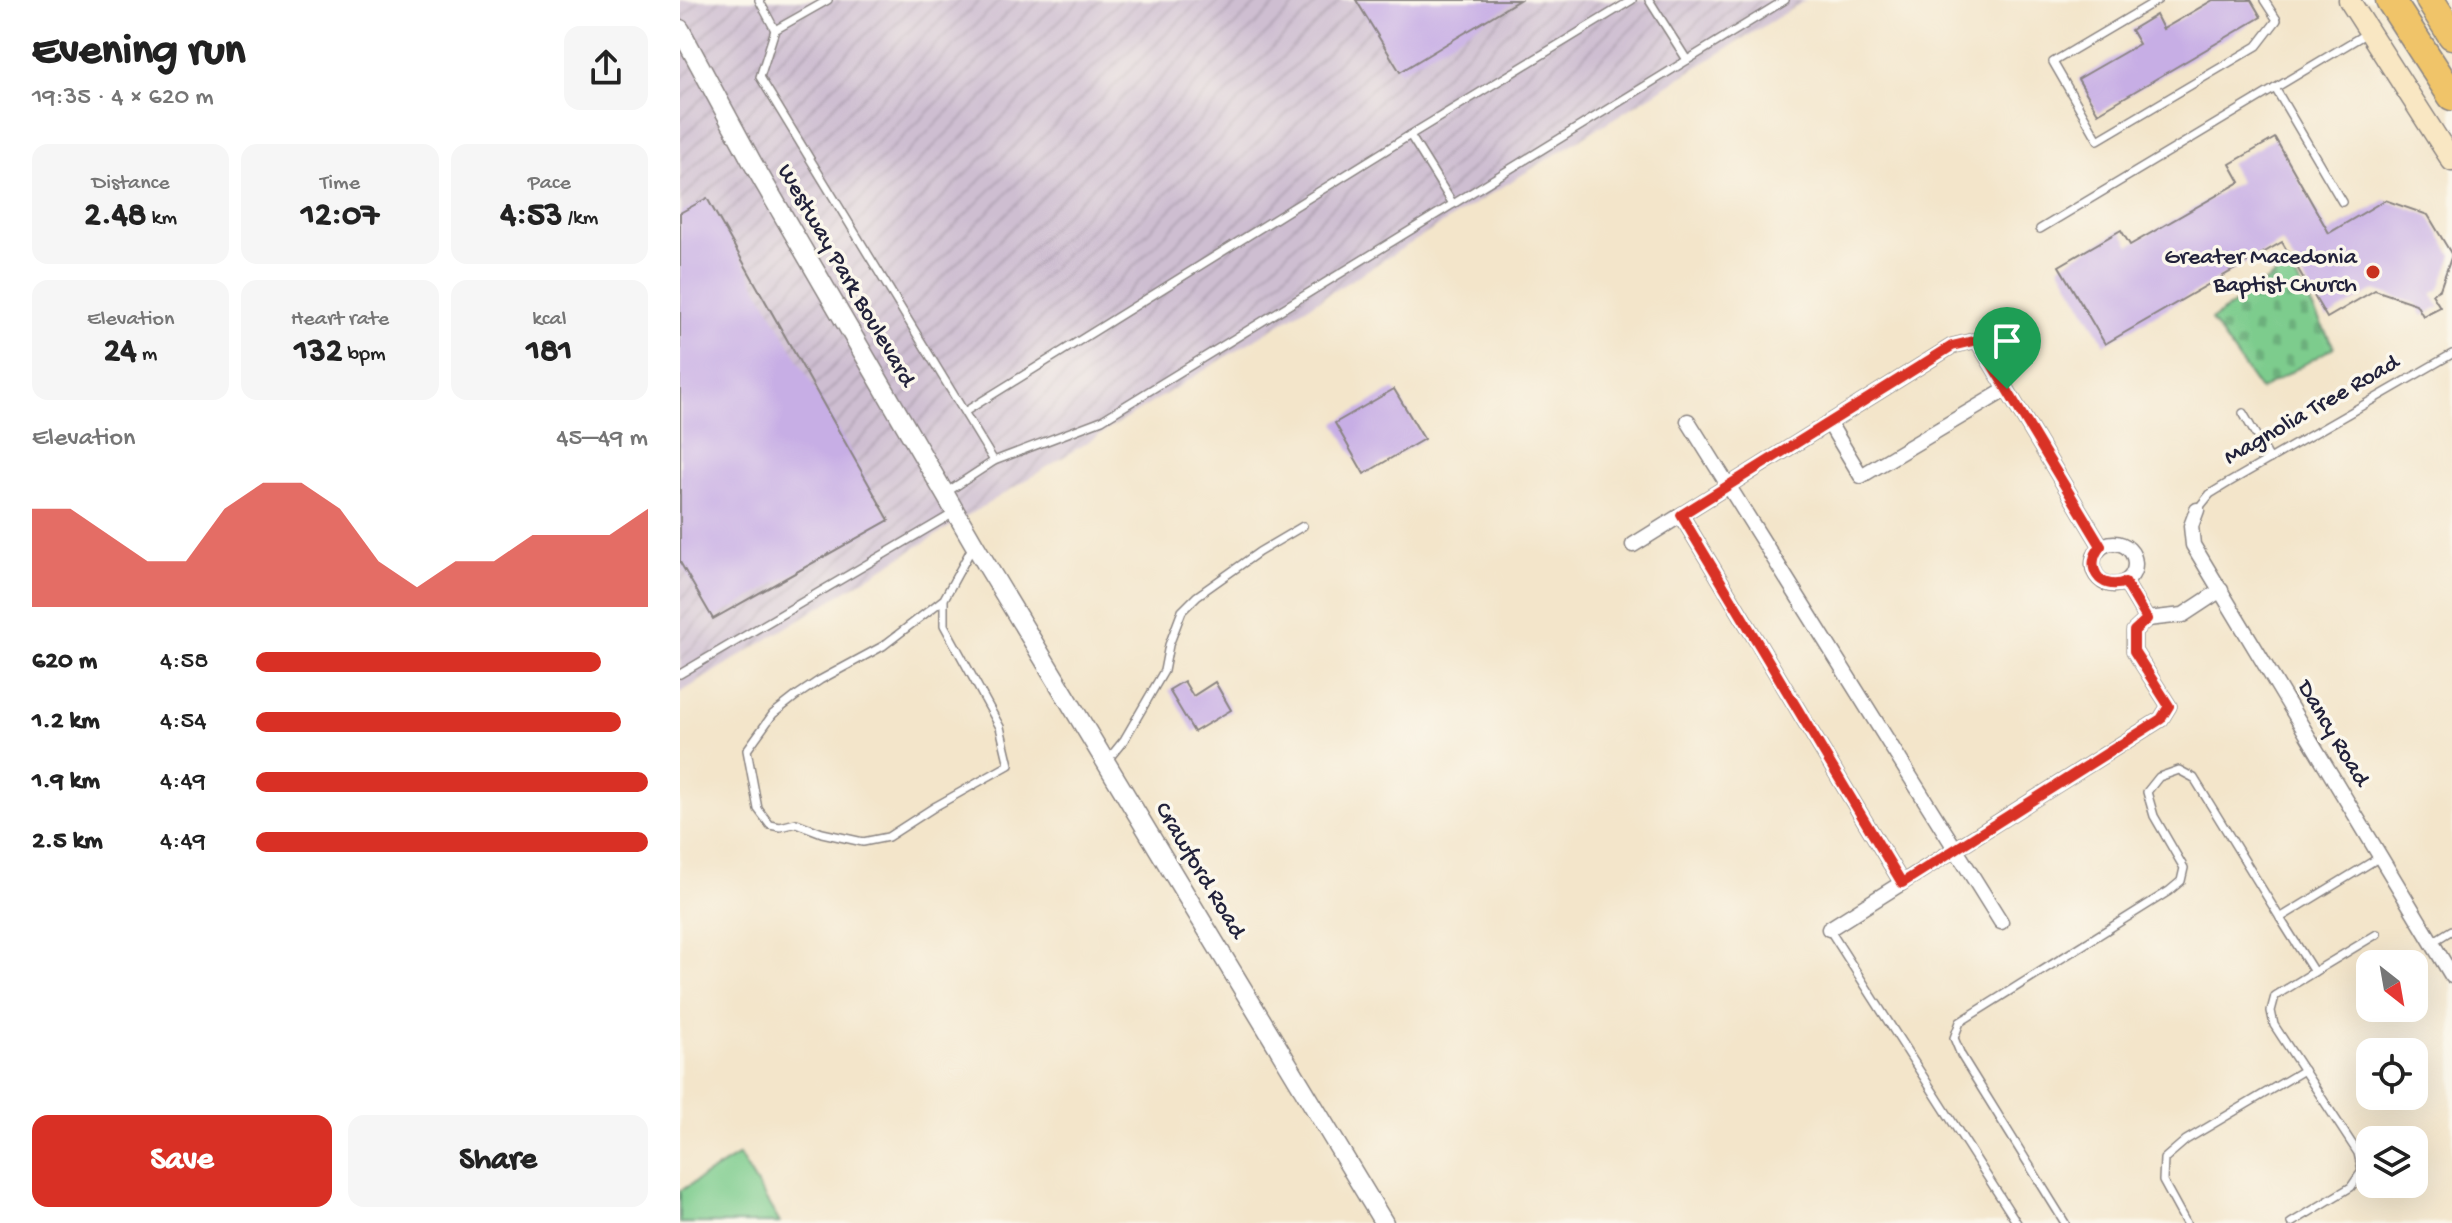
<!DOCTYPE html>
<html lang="en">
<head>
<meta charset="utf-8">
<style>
  :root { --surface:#fff; --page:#f6f6f6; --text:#222; --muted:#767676; --accent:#d93025 }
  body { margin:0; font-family:"Gochi Hand",sans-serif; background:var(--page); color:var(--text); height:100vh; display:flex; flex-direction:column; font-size:30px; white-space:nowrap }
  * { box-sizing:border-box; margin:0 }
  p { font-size:26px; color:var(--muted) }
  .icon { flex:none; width:44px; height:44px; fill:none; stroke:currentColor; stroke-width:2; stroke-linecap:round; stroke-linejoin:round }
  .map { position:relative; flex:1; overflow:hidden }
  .sheet { display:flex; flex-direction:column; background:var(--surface); width:680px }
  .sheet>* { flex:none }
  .needle { width:52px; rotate:149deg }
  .fabs { position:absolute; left:1676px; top:950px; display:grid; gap:16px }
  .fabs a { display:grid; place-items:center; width:72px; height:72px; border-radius:16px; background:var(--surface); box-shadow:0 8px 32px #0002; font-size:40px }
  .pin { position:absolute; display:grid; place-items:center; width:68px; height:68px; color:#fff; margin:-82px -34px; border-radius:50% 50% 50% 0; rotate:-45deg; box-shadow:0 0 8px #0007 }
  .pin .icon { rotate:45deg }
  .round { display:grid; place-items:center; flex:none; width:84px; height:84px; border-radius:16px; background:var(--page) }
  .overview { display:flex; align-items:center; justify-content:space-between; height:136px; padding:0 32px }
  h1 { font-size:44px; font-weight:800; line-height:60px }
  .figures { display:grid; grid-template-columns:repeat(3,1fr); gap:12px; height:136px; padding:8px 32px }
  .figures div { display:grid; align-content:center; border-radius:16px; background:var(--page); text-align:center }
  .figures b { font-size:34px; font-weight:800 }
  .figures small { font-size:22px; font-weight:400 }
  .figures p { font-size:22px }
  .chart { height:224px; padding:16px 32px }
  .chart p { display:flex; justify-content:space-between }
  .chart svg { width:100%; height:144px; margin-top:8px; fill:var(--accent); opacity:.7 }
  .primary-button { display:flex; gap:16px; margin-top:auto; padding:16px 32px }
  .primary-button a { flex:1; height:92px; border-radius:16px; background:var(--accent); color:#fff; font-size:32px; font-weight:800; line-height:92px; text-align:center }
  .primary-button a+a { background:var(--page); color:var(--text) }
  ul { padding:0 32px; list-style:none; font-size:26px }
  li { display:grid; grid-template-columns:128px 96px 1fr; align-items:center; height:60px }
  li i { height:20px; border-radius:10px; background:var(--accent) }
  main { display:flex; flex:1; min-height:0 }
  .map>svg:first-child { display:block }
  .industrial { fill:url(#industrial-furrows) }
  .cemetery { fill:url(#cemetery-stones); stroke:#507764; stroke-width:2 }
  .park { fill:#7dcc8d; stroke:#507764; stroke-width:2 }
  .building { fill:#c7aee5 }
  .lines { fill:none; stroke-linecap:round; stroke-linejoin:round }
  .service-casing { stroke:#8a8482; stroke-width:10 }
  .minor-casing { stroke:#8a8482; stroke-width:17 }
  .tertiary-casing { stroke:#8a8482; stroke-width:21 }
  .secondary-casing { stroke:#8a8482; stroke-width:23 }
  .motorway-casing { stroke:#8a8482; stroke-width:31 }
  .service { stroke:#fff; stroke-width:7 }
  .minor { stroke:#fff; stroke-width:14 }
  .tertiary { stroke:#fff; stroke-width:18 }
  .secondary { stroke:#f9e7c3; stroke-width:20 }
  .motorway { stroke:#f0c469; stroke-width:28 }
  .route-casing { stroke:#fff; stroke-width:16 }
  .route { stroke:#d93025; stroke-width:10 }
  .poi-dot { fill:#c8321e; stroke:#fbf7ec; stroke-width:3 }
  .labels { text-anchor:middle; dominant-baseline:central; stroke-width:7; stroke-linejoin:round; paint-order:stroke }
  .poi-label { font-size:24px; fill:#22223b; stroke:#fbf7ec; text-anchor:end }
  .street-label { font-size:24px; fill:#22223b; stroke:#fbf7ec }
</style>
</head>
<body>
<main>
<section class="sheet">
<div class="overview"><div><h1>Evening run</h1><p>19:35 · 4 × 620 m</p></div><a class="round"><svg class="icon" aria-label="share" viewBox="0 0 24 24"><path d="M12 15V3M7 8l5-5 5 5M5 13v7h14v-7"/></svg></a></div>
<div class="figures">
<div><p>Distance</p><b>2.48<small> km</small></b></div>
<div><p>Time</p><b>12:07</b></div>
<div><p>Pace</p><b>4:53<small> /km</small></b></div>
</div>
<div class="figures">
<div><p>Elevation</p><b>24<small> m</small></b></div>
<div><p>Heart rate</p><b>132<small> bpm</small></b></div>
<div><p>kcal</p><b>181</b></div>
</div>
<div class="chart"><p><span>Elevation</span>45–49 m</p>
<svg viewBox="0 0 160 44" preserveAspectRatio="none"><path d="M0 44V14L10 14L20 22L30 30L40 30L50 14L60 6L70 6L80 14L90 30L100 38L110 30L120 30L130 22L140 22L150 22L160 14V44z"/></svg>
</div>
<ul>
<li><b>620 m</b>4:58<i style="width:88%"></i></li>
<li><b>1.2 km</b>4:54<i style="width:93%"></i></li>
<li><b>1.9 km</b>4:49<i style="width:100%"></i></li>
<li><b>2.5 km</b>4:49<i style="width:100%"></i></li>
</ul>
<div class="primary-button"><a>Save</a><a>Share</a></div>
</section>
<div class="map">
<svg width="1772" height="1223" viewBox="0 0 1772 1223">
  <defs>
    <pattern id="industrial-furrows" width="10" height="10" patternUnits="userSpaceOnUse" patternTransform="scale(2)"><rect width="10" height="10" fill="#cebed1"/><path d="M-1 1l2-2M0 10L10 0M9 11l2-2" fill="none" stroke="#b1a3b4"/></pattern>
    <pattern id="cemetery-stones" width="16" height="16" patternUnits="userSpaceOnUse" patternTransform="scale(2)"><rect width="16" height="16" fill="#7dcc8d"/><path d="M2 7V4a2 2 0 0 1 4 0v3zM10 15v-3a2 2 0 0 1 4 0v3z" fill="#6caf7b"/></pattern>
  </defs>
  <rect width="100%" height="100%" fill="#fbf7ec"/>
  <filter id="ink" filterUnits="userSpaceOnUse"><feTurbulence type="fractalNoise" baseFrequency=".0125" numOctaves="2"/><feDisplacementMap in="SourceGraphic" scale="16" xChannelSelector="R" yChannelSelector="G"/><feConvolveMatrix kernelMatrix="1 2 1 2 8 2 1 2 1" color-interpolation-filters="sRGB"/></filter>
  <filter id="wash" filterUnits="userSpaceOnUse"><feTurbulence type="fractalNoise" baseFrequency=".006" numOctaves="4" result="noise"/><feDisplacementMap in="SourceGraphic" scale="32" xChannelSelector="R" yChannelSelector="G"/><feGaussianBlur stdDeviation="1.8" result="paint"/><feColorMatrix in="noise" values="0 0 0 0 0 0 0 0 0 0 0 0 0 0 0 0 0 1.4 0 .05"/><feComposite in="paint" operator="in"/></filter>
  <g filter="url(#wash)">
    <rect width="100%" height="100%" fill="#f3e5ca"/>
    <polygon class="industrial" points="0,0 1126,0 0,693"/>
    <polygon class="cemetery" points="1609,265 1654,347 1580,390 1531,320"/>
    <polygon class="park" points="59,1155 100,1223 0,1223 0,1191"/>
    <g id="blocks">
      <g class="building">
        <polygon points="676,0 839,0 720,72"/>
        <polygon points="1533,0 1571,0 1581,17 1418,113 1398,79 1459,44 1451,30 1476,15 1483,29"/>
        <polygon points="1595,138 1649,233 1705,200 1748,215 1772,255 1760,289 1752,294 1760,307 1743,316 1736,304 1695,290 1647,318 1602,242 1425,344 1379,266 1441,230 1450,245 1560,182 1550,164"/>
        <polygon points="27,198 209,520 33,619 0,562 0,213"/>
        <polygon points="714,389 744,439 684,474 655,423"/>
        <polygon points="504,681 513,696 535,682 551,710 514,732 489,690"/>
      </g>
    </g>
  </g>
  <g filter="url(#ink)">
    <use href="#blocks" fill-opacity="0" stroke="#8a8482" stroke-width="2"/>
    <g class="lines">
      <g class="service-casing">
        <g id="service">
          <polyline points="79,0 95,30"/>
          <polyline points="148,0 95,30 80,77 314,461"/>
          <polyline points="969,0 1007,60"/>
          <polyline points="1478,0 1373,62 1418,140 1577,46 1597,20 1584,0"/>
          <polyline points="1595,88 1662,202"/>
          <polyline points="730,135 773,204"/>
          <polyline points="1360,229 1687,33"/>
          <polyline points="286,411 730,135 952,0"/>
          <polyline points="1563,413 1590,459"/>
          <polyline points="267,492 314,461 422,420 1105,0"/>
          <polyline points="1517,510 1530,494 1548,483 1772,354"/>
          <polyline points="264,599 203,646 140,680 116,696 93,714 67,750 78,809 90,825 100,827 116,823 142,833 183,842 208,837 256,806 329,765 320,727 264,625 264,599 293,546"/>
          <polyline points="0,674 274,513"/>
          <polyline points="427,761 444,740 484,671 489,645 502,611 517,596 579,552 623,526"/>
          <polyline points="1149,929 1337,1223"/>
          <polyline points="1697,934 1634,972 1600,918 1700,857"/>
          <polyline points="1751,943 1772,930"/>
          <polyline points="1385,1223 1281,1055 1274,1038 1280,1022 1489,891 1501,881 1504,868 1474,816 1467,792 1479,777 1499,770 1514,778 1600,918"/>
          <polyline points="1506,1223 1483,1181 1484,1159 1506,1140 1624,1070"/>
          <polyline points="1611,1223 1671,1187 1682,1171 1678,1153 1594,1025 1591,1011 1595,996 1634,972"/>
        </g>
      </g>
      <g class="minor-casing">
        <g id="minor">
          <polyline points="1008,421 1321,922"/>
          <polyline points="1149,423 1181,476 1327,389"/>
          <polyline points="1517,510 1511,526 1513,545 1772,976"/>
          <polyline points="1001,515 1222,883"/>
          <circle cx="1434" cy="564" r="21"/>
          <polyline points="953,545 1272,346 1297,340 1421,546"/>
          <polyline points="1445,582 1467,619 1503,615 1541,590"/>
          <polyline points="1149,929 1481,719 1489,706 1454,651 1454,631 1467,619"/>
        </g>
      </g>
      <g class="tertiary-casing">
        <polyline id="tertiary" points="0,29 72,162 294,544 704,1223"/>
      </g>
      <g class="secondary-casing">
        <polyline id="secondary" points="1669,0 1772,161"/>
      </g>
      <g class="motorway-casing">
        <g id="motorway">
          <polyline points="1710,0 1772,96"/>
          <polyline points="1750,0 1772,35"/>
        </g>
      </g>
      <use href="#service" class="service"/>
      <use href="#minor" class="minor"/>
      <use href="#tertiary" class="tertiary"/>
      <use href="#secondary" class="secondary"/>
      <use href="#motorway" class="motorway"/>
    </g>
  </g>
  <g class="lines" filter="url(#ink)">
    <g class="route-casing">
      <path id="route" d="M1297,340L1421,546C1403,566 1420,592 1445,582L1467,619L1454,631V651L1489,706L1481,719L1222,883L1001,515L1272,346Z"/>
    </g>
    <use href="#route" class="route"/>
  </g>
  <circle class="poi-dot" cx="1693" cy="272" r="8"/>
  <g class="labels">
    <g class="poi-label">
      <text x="1677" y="258">Greater Macedonia<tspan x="1677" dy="28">Baptist Church</tspan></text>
    </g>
    <g class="street-label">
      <text transform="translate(165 276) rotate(60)">Westway Park Boulevard</text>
      <text transform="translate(1632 411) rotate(-30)">Magnolia Tree Road</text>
      <text transform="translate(1652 734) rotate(59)">Dancy Road</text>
      <text transform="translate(519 871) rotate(59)">Crawford Road</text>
    </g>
  </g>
</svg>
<div class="fabs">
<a><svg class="needle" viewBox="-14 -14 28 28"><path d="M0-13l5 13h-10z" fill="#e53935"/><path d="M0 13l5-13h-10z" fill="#767676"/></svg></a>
<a><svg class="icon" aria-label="locate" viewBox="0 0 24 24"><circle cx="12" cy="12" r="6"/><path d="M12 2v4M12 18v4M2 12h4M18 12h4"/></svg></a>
<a><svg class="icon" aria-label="layers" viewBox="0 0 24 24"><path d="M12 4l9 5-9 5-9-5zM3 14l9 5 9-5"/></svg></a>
</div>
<div class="pin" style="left:1327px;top:389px;background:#1e9e55"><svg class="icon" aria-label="arrive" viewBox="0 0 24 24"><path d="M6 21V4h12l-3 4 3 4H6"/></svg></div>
</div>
</main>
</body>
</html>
